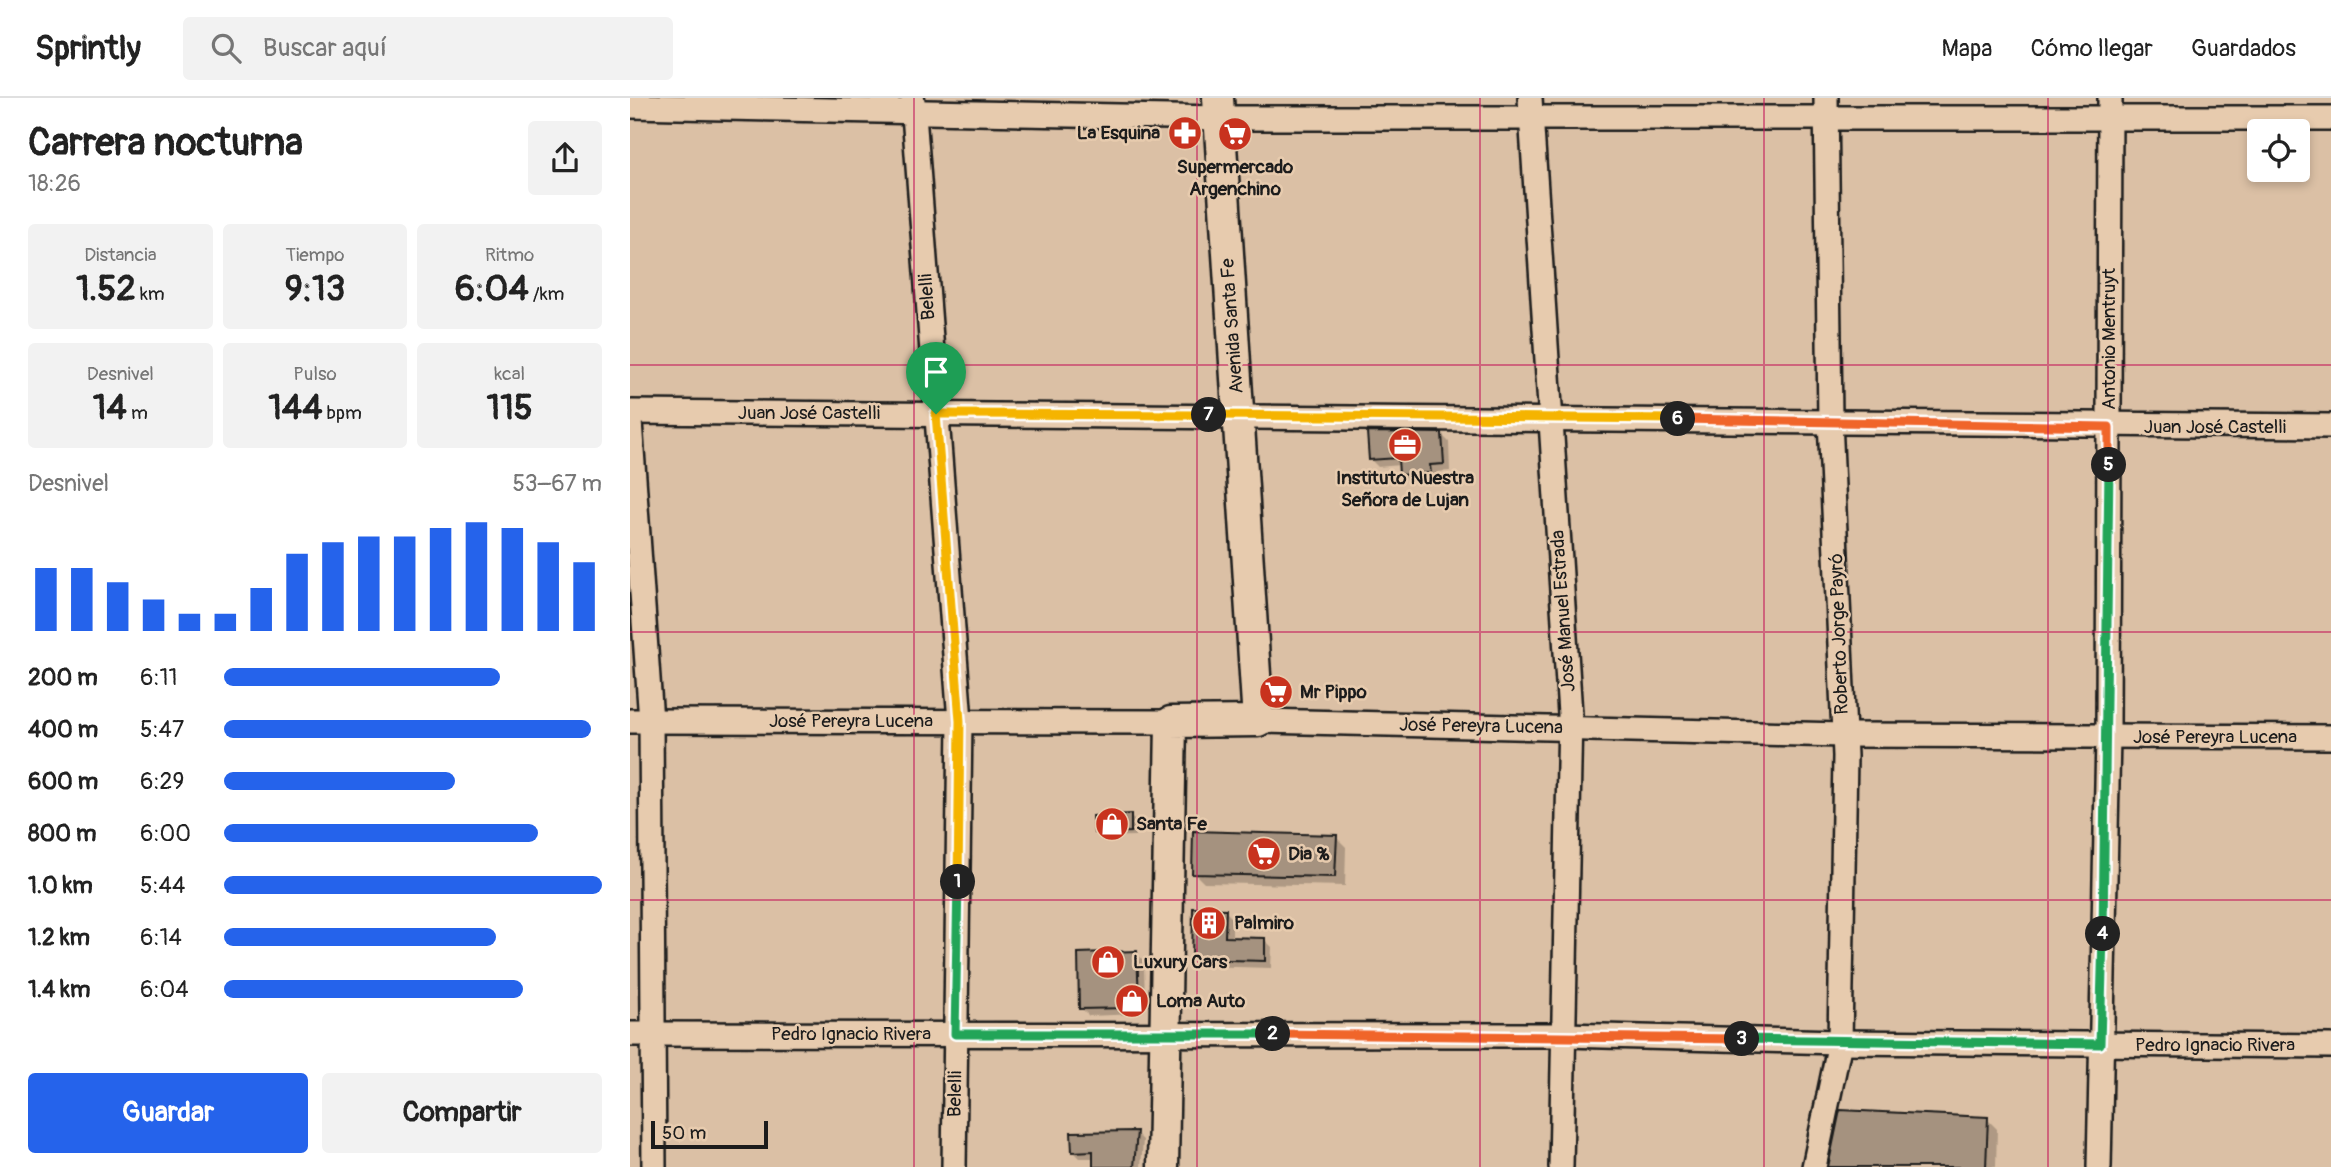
<!DOCTYPE html>
<html lang="es">
<head>
<meta charset="utf-8">
<style>
  :root { --surface:#fff; --page:#f2f2f2; --text:#222; --muted:#767676; --line:#e0e0e0; --accent:#2563eb }
  body { margin:0; font-family:Pangolin,sans-serif; background:var(--page); color:var(--text); height:100vh; display:flex; flex-direction:column; font-size:26px; white-space:nowrap }
  * { box-sizing:border-box; margin:0 }
  p { font-size:23px; color:var(--muted) }
  .icon { flex:none; width:38px; height:38px; fill:none; stroke:currentColor; stroke-width:2; stroke-linecap:round; stroke-linejoin:round }
  .map { position:relative; flex:1; overflow:hidden }
  .drawer { display:flex; flex-direction:column; background:var(--surface); width:630px }
  .drawer>* { flex:none }
  .tools { position:absolute; left:1617px; top:21px; display:grid; gap:14px }
  .tools a { display:grid; place-items:center; width:63px; height:63px; border-radius:7px; background:var(--surface); box-shadow:0 4px 10px #0003; font-size:35px }
  .scale { position:absolute; left:21px; bottom:18px; width:117px; box-sizing:border-box; padding-left:7px; border:4px solid #1c1c1c; border-top:0; font-size:19px; line-height:24px; white-space:nowrap; color:#1c1c1c; -webkit-text-stroke:5px #e7cbae; paint-order:stroke }
  .pin { position:absolute; display:grid; place-items:center; width:60px; height:60px; color:#fff; margin:-72px -30px; border-radius:50% 50% 50% 0; rotate:-45deg; box-shadow:0 0 7px #0007 }
  .pin .icon { rotate:45deg }
  .km { position:absolute; width:35px; height:35px; margin:-18px; border-radius:50%; background:#222; color:#fff; font-size:19px; line-height:35px; text-align:center }
  .round { display:grid; place-items:center; flex:none; width:74px; height:74px; border-radius:7px; background:var(--page) }
  .headline { display:flex; align-items:center; justify-content:space-between; height:119px; padding:0 28px }
  h1 { font-size:38px; font-weight:700; line-height:52px }
  .metrics { display:grid; grid-template-columns:repeat(3,1fr); gap:10px; height:119px; padding:7px 28px }
  .metrics div { display:grid; align-content:center; border-radius:7px; background:var(--page); text-align:center }
  .metrics b { font-size:35px; font-weight:700 }
  .metrics small { font-size:19px; font-weight:400 }
  .metrics p { font-size:19px }
  .chart { height:196px; padding:14px 28px }
  .chart p { display:flex; justify-content:space-between }
  .chart svg { width:100%; height:126px; margin-top:7px; stroke:var(--accent); stroke-width:6 }
  .primary-button { display:flex; gap:14px; margin-top:auto; padding:14px 28px }
  .primary-button a { flex:1; height:80px; border-radius:7px; background:var(--accent); color:#fff; font-size:28px; font-weight:700; line-height:80px; text-align:center }
  .primary-button a+a { background:var(--page); color:var(--text) }
  ul { padding:0 28px; list-style:none; font-size:23px }
  li { display:grid; grid-template-columns:112px 84px 1fr; align-items:center; height:52px }
  li i { height:18px; border-radius:9px; background:var(--accent) }
  header { display:flex; align-items:center; gap:42px; box-sizing:border-box; height:98px; padding:0 35px; background:var(--surface); border-bottom:2px solid var(--line) }
  header strong { font-size:33px }
  nav { display:flex; gap:38px; margin-inline-start:auto; font-size:24px }
  .search { width:490px; height:63px; background:var(--page); display:flex; align-items:center; gap:18px; box-sizing:border-box; padding:0 24px; border-radius:7px; color:var(--muted); font-size:26px }
  main { display:flex; flex:1; min-height:0 }
  .map>svg:first-child { display:block }
  .shadow { fill:#0003 }
  .building { fill:#a5927f; stroke:#1c1c1c; stroke-width:2 }
  .lines { fill:none; stroke-linecap:round; stroke-linejoin:round }
  .minor-casing { stroke:#1c1c1c; stroke-width:28 }
  .major-casing { stroke:#1c1c1c; stroke-width:35 }
  .minor { stroke:#e7cbae; stroke-width:23 }
  .major { stroke:#e7cbae; stroke-width:30 }
  .split-1-casing { stroke:#fff; stroke-width:14 }
  .split-2-casing { stroke:#fff; stroke-width:14 }
  .split-3-casing { stroke:#fff; stroke-width:14 }
  .split-4-casing { stroke:#fff; stroke-width:14 }
  .split-5-casing { stroke:#fff; stroke-width:14 }
  .split-6-casing { stroke:#fff; stroke-width:14 }
  .split-7-casing { stroke:#fff; stroke-width:14 }
  .split-8-casing { stroke:#fff; stroke-width:14 }
  .split-1 { stroke:#f5b400; stroke-width:9 }
  .split-2 { stroke:#22a559; stroke-width:9 }
  .split-3 { stroke:#f0652b; stroke-width:9 }
  .split-4 { stroke:#22a559; stroke-width:9 }
  .split-5 { stroke:#22a559; stroke-width:9 }
  .split-6 { stroke:#f0652b; stroke-width:9 }
  .split-7 { stroke:#f5b400; stroke-width:9 }
  .split-8 { stroke:#f5b400; stroke-width:9 }
  .grid { fill:none; stroke:#c2185b; stroke-width:2; stroke-opacity:0.55 }
  .labels { text-anchor:middle; dominant-baseline:central; stroke-width:5; stroke-linejoin:round; paint-order:stroke }
  .poi-label { font-size:19px; font-weight:bold; fill:#1c1c1c; stroke:#e7cbae; text-anchor:start }
  .street-label { font-size:19px; fill:#1c1c1c; stroke:#e7cbae }
</style>
</head>
<body>
<header>
<strong>Sprintly</strong>
<div class="search"><svg class="icon" aria-label="search" viewBox="0 0 24 24"><circle cx="10" cy="10" r="6"/><path d="M15 15l6 6"/></svg>Buscar aquí</div>
<nav><a>Mapa</a><a>Cómo llegar</a><a>Guardados</a></nav>
</header>
<main>
<section class="drawer">
<div class="headline"><div><h1>Carrera nocturna</h1><p>18:26</p></div><a class="round"><svg class="icon" aria-label="share" viewBox="0 0 24 24"><path d="M12 15V3M7 8l5-5 5 5M5 13v7h14v-7"/></svg></a></div>
<div class="metrics">
<div><p>Distancia</p><b>1.52<small> km</small></b></div>
<div><p>Tiempo</p><b>9:13</b></div>
<div><p>Ritmo</p><b>6:04<small> /km</small></b></div>
</div>
<div class="metrics">
<div><p>Desnivel</p><b>14<small> m</small></b></div>
<div><p>Pulso</p><b>144<small> bpm</small></b></div>
<div><p>kcal</p><b>115</b></div>
</div>
<div class="chart"><p><span>Desnivel</span>53–67 m</p>
<svg viewBox="0 0 160 44" preserveAspectRatio="none"><path d="M5 44V22M15 44V22M25 44V27M35 44V33M45 44V38M55 44V38M65 44V29M75 44V17M85 44V13M95 44V11M105 44V11M115 44V8M125 44V6M135 44V8M145 44V13M155 44V20"/></svg>
</div>
<ul>
<li><b>200 m</b>6:11<i style="width:73%"></i></li>
<li><b>400 m</b>5:47<i style="width:97%"></i></li>
<li><b>600 m</b>6:29<i style="width:61%"></i></li>
<li><b>800 m</b>6:00<i style="width:83%"></i></li>
<li><b>1.0 km</b>5:44<i style="width:100%"></i></li>
<li><b>1.2 km</b>6:14<i style="width:72%"></i></li>
<li><b>1.4 km</b>6:04<i style="width:79%"></i></li>
</ul>
<div class="primary-button"><a>Guardar</a><a>Compartir</a></div>
</section>
<div class="map">
<svg width="1701" height="1069" viewBox="0 0 1701 1069">
  <rect width="100%" height="100%" fill="#dbc0a5"/>
  <filter id="ink" filterUnits="userSpaceOnUse"><feTurbulence type="fractalNoise" baseFrequency=".0143" numOctaves="2"/><feDisplacementMap in="SourceGraphic" scale="14" xChannelSelector="R" yChannelSelector="G"/><feConvolveMatrix kernelMatrix="1 2 1 2 8 2 1 2 1" color-interpolation-filters="sRGB"/></filter>
  <g filter="url(#ink)">
    <g class="shadow">
      <polygon points="811,336 819,344 820,373 807,374 807,382 778,384 770,376 770,367 748,369 740,361"/>
      <polygon points="500,718 505,723 505,738 470,739 465,735"/>
      <polygon points="706,739 716,749 715,788 574,785 564,775"/>
      <polygon points="595,813 602,820 602,841 635,842 642,849 641,870 571,868 563,860"/>
      <polygon points="506,855 514,863 515,909 507,916 459,918 451,910"/>
      <polygon points="1357,1021 1367,1031 1366,1069 1200,1069"/>
      <polygon points="506,1035 513,1042 511,1069 465,1069 465,1060 450,1060 443,1053"/>
    </g>
    <g class="building">
      <polygon points="737,334 812,335 814,366 800,367 801,375 769,377 768,360 739,362"/>
      <polygon points="501,716 501,734 464,735 463,718"/>
      <polygon points="563,733 707,737 705,779 562,776"/>
      <polygon points="563,810 596,811 595,839 635,840 635,863 562,861"/>
      <polygon points="507,853 509,901 499,910 449,911 448,855"/>
      <polygon points="1210,1012 1358,1019 1356,1069 1198,1069"/>
      <polygon points="507,1033 504,1069 463,1069 463,1053 442,1054 441,1034"/>
    </g>
    <g class="lines">
      <g class="minor-casing">
        <g id="minor">
          <polyline points="900,0 940,616 931,1069"/>
          <polyline points="283,3 330,623 324,1069"/>
          <polyline points="0,8 589,20 1701,20"/>
          <polyline points="0,314 1701,328"/>
          <polyline points="0,323 21,623 24,1069"/>
          <polyline points="0,623 541,624"/>
          <polyline points="628,623 1213,637 1701,639"/>
          <polyline points="0,936 934,937 1210,944 1701,948"/>
          <polyline points="1184,1069 1210,944 1215,658 1200,322 1196,0"/>
          <polyline points="1469,1069 1478,638 1480,0"/>
        </g>
      </g>
      <g class="major-casing">
        <polyline id="major" points="533,1069 541,624 628,623 588,0"/>
      </g>
      <use href="#minor" class="minor"/>
      <use href="#major" class="major"/>
    </g>
  </g>
  <g class="lines" filter="url(#ink)">
    <g class="split-1-casing">
      <polyline id="split-1" points="306,316 330,623 328,784"/>
    </g>
    <g class="split-2-casing">
      <polyline id="split-2" points="328,784 325,936 643,936"/>
    </g>
    <g class="split-3-casing">
      <polyline id="split-3" points="643,936 1112,941"/>
    </g>
    <g class="split-4-casing">
      <polyline id="split-4" points="1112,941 1470,946 1473,836"/>
    </g>
    <g class="split-5-casing">
      <polyline id="split-5" points="1473,836 1479,367"/>
    </g>
    <g class="split-6-casing">
      <polyline id="split-6" points="1048,321 1479,329 1479,367"/>
    </g>
    <g class="split-7-casing">
      <polyline id="split-7" points="579,317 1048,321"/>
    </g>
    <g class="split-8-casing">
      <polyline id="split-8" points="306,316 579,317"/>
    </g>
    <use href="#split-1" class="split-1"/>
    <use href="#split-2" class="split-2"/>
    <use href="#split-3" class="split-3"/>
    <use href="#split-4" class="split-4"/>
    <use href="#split-5" class="split-5"/>
    <use href="#split-6" class="split-6"/>
    <use href="#split-7" class="split-7"/>
    <use href="#split-8" class="split-8"/>
  </g>
  <path class="grid" d="M284,0V1069M567,0V1069M850,0V1069M1134,0V1069M1418,0V1069M0,267H1701M0,534H1701M0,802H1701"/>
  <defs>
    <g id="pharmacy-disc" transform="scale(1.75)"><circle r="9.5" fill="#c8321e" stroke="#e7cbae"/><path d="M-2-6h4v4h4v4h-4v4h-4v-4h-4v-4h4Z" fill="#fff"/></g>
    <g id="supermarket-disc" transform="scale(1.75)"><circle r="9.5" fill="#c8321e" stroke="#e7cbae"/><path d="M-6-5.5h2.5l.6 2H6L4.5 2H-2.5L-4.4-4H-6ZM-1.5 3.2a1.3 1.3 0 1 0 .1 0ZM3 3.2a1.3 1.3 0 1 0 .1 0Z" fill="#fff"/></g>
    <g id="office-disc" transform="scale(1.75)"><circle r="9.5" fill="#c8321e" stroke="#e7cbae"/><path d="M-6-3h4V-5.5h4V-3h4V5H-6ZM-1-4.5V-3h2v-1.5ZM-6 0V1H6V0Z" fill="#fff"/></g>
    <g id="shop-disc" transform="scale(1.75)"><circle r="9.5" fill="#c8321e" stroke="#e7cbae"/><path d="M-5-2.5h2.3a2.7 3.5 0 0 1 5.4 0H5L5.5 6h-11ZM-1.5-2.5h3a1.5 2.3 0 0 0-3 0Z" fill="#fff"/></g>
    <g id="building-disc" transform="scale(1.75)"><circle r="9.5" fill="#c8321e" stroke="#e7cbae"/><path d="M-4-6H4V6H1V3H-1V6H-4ZM-2.5-4.3h1.7v1.8h-1.7ZM.8-4.3h1.7v1.8H.8ZM-2.5-1h1.7V.8h-1.7ZM.8-1h1.7V.8H.8Z" fill="#fff"/></g>
  </defs>
  <g fill-rule="evenodd">
    <use href="#pharmacy-disc" x="555" y="35"/>
    <use href="#supermarket-disc" x="605" y="36"/>
    <use href="#office-disc" x="775" y="347"/>
    <use href="#supermarket-disc" x="646" y="594"/>
    <use href="#shop-disc" x="482" y="726"/>
    <use href="#supermarket-disc" x="634" y="756"/>
    <use href="#building-disc" x="579" y="825"/>
    <use href="#shop-disc" x="478" y="864"/>
    <use href="#shop-disc" x="502" y="903"/>
  </g>
  <g class="labels">
    <g class="poi-label">
      <text x="530" y="35" text-anchor="end">La Esquina</text>
      <text x="605" y="69" text-anchor="middle">Supermercado<tspan x="605" dy="22">Argenchino</tspan></text>
      <text x="775" y="380" text-anchor="middle">Instituto Nuestra<tspan x="775" dy="22">Señora de Lujan</tspan></text>
      <text x="670" y="594">Mr Pippo</text>
      <text x="506" y="726">Santa Fe</text>
      <text x="658" y="756">Dia %</text>
      <text x="604" y="825">Palmiro</text>
      <text x="503" y="864">Luxury Cars</text>
      <text x="526" y="903">Loma Auto</text>
    </g>
    <g class="street-label">
      <text transform="translate(297 199) rotate(-94)">Belelli</text>
      <text transform="translate(602 228) rotate(-94)">Avenida Santa Fe</text>
      <text transform="translate(1479 241) rotate(-90)">Antonio Mentruyt</text>
      <text x="179" y="315">Juan José Castelli</text>
      <text x="1585" y="329">Juan José Castelli</text>
      <text transform="translate(933 513) rotate(-94)">José Manuel Estrada</text>
      <text transform="translate(1209 536) rotate(-92)">Roberto Jorge Payró</text>
      <text x="221" y="623">José Pereyra Lucena</text>
      <text transform="translate(851 628) rotate(1)">José Pereyra Lucena</text>
      <text x="1585" y="639">José Pereyra Lucena</text>
      <text x="221" y="936">Pedro Ignacio Rivera</text>
      <text x="1585" y="947">Pedro Ignacio Rivera</text>
      <text transform="translate(325 996) rotate(-89)">Belelli</text>
    </g>
  </g>
</svg>
<div class="tools">
<a><svg class="icon" aria-label="locate" viewBox="0 0 24 24"><circle cx="12" cy="12" r="6"/><path d="M12 2v4M12 18v4M2 12h4M18 12h4"/></svg></a>
</div>
<div class="scale">50 m</div>
<div class="pin" style="left:306px;top:316px;background:#1e9e55"><svg class="icon" aria-label="arrive" viewBox="0 0 24 24"><path d="M6 21V4h12l-3 4 3 4H6"/></svg></div>
<b class="km" style="left:328px;top:784px">1</b>
<b class="km" style="left:643px;top:936px">2</b>
<b class="km" style="left:1112px;top:941px">3</b>
<b class="km" style="left:1473px;top:836px">4</b>
<b class="km" style="left:1479px;top:367px">5</b>
<b class="km" style="left:1048px;top:321px">6</b>
<b class="km" style="left:579px;top:317px">7</b>
</div>
</main>
</body>
</html>
